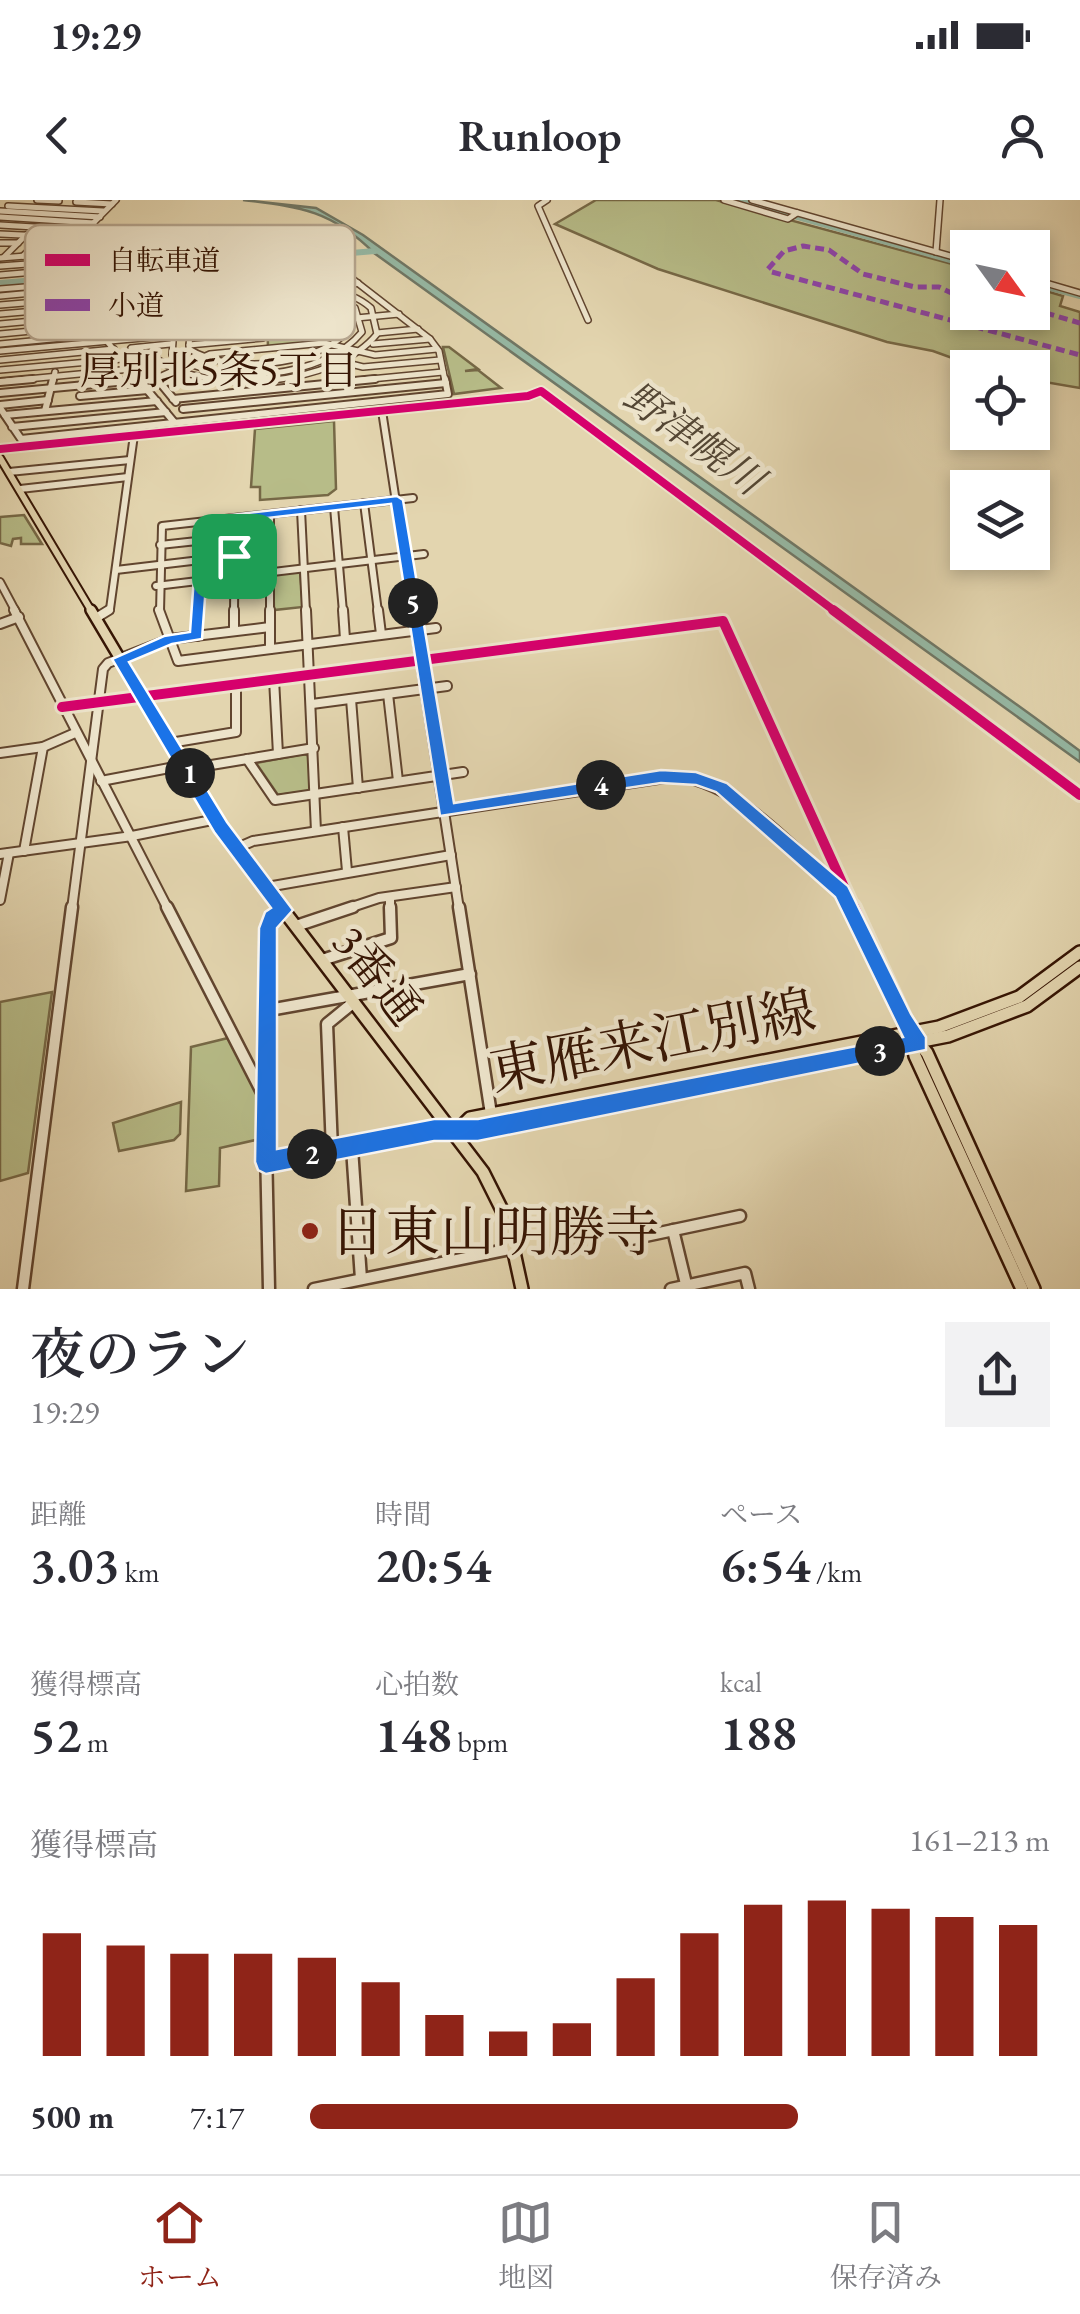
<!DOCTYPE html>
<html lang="ja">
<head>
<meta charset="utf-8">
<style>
  :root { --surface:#fff; --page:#f2f2f3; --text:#2b2b33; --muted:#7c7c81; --line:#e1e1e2; --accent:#8f2418 }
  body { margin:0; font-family:"EB Garamond","Noto Serif JP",serif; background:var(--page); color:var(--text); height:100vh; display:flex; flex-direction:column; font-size:38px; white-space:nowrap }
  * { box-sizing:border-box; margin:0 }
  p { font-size:32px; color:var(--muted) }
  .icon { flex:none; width:55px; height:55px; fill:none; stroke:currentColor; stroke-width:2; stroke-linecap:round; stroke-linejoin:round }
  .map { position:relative; height:1089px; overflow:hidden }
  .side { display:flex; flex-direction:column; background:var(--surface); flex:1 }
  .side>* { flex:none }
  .needle { width:65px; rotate:123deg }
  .buttons { position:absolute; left:950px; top:30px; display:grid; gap:20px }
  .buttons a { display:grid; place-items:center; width:100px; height:100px; border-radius:0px; background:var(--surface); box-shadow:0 5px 15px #0003; font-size:50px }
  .pin { position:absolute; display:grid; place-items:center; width:85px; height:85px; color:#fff; margin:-42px; border-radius:20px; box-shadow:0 5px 15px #0006 }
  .km { position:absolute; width:50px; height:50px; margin:-25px; border-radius:50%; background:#222; color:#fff; font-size:28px; line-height:50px; text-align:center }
  .round { display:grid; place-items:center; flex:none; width:105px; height:105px; border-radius:0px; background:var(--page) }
  .overview { display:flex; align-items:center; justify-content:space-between; height:170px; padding:0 30px }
  h1 { font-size:55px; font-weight:600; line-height:75px }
  .stats { display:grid; grid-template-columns:repeat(3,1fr); gap:15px; height:170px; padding:10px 30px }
  .stats div { display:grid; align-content:center }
  .stats b { font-size:50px; font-weight:600 }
  .stats small { font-size:28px; font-weight:400 }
  .stats p { font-size:28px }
  .chart { height:280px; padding:20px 30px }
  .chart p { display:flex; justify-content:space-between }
  .chart svg { width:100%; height:180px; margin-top:10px; stroke:var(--accent); stroke-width:6 }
  ul { padding:0 30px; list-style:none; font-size:32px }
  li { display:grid; grid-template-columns:160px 120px 1fr; align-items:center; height:75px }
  li i { height:25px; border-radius:12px; background:var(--accent) }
  .status { display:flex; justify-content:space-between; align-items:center; height:70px; padding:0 50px; background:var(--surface); direction:ltr }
  .status svg { height:28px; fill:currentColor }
  header { display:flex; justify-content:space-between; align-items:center; height:130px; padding:0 30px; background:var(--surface); font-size:45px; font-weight:600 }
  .tabs { display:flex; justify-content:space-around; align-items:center; height:140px; border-top:2px solid var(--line); background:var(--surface); font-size:28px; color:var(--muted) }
  .tabs a { display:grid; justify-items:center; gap:5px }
  .tabs .selected { color:var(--accent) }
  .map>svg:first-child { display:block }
  .green { fill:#b7bc88; stroke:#766846; stroke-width:2.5 }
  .water { fill:#96b9a5; stroke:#707765; stroke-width:2.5 }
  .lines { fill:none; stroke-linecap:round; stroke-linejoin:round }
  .river { stroke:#96b9a5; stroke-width:6 }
  .minor-far3-casing { stroke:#61452f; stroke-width:8 }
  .minor-far2-casing { stroke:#61452f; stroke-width:10 }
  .minor-far1-casing { stroke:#61452f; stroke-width:12 }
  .minor-casing { stroke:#61452f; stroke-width:15 }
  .major-far2-casing { stroke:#361504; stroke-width:10 }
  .major-far1-casing { stroke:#361504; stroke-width:14 }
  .major-casing { stroke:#361504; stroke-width:16 }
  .minor-far3 { stroke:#ede4cb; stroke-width:5 }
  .minor-far2 { stroke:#ede4cb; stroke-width:6 }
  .minor-far1 { stroke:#ede4cb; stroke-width:8 }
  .minor { stroke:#ede4cb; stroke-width:10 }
  .major-far2 { stroke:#e3d5af; stroke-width:6 }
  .major-far1 { stroke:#e3d5af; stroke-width:9 }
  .major { stroke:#e3d5af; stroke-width:11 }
  .quiet { stroke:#8e44ad; stroke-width:5; stroke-dasharray:9 5; stroke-linecap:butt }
  .cycleway-far2-casing { stroke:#ede4cb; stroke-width:12 }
  .cycleway-far1-casing { stroke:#ede4cb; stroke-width:16 }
  .cycleway-casing { stroke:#ede4cb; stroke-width:19 }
  .cycleway-far2 { stroke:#d6006c; stroke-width:8 }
  .cycleway-far1 { stroke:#d6006c; stroke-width:10 }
  .cycleway { stroke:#d6006c; stroke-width:12 }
  .route { fill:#1a73e8; stroke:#fff; stroke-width:2.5; fill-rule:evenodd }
  .poi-dot { fill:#8f2418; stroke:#ede4cb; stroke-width:4 }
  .labels { text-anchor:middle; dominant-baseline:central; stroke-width:9; stroke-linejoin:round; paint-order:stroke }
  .far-neighbourhood-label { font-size:40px; fill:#361504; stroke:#ede4cb }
  .far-water-label { font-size:40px; font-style:italic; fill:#534634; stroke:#ede4cb }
  .street-label { font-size:45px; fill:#361504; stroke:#ede4cb }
  .near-street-label { font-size:55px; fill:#361504; stroke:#ede4cb }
  .near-poi-label { font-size:55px; fill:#361504; stroke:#ede4cb; text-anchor:start }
  .key { fill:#ede4cb; stroke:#b6a68f; stroke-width:2.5 }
  .key-label { font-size:28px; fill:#361504 }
</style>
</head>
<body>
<div class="status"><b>19:29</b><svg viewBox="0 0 49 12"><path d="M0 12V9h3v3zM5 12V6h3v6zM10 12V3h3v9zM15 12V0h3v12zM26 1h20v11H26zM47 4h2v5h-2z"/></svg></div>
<header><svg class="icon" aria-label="back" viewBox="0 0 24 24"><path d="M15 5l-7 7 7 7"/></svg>Runloop<svg class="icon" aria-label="person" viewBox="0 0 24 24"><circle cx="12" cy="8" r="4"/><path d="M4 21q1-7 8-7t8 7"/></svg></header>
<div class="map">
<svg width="1080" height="1089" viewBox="0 0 1080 1089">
  <rect width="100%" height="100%" fill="#e3d5af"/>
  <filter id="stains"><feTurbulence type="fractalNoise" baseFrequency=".002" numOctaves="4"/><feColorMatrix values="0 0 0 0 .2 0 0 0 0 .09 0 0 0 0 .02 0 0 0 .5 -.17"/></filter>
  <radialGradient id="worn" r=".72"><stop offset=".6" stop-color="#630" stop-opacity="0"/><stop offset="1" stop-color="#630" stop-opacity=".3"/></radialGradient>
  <g class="green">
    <polygon points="596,0 716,0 967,68 968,112 1032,112 1033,87 1063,96 1060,106 1080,112 1080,188 1033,180 1032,168 977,167 933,151 887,142 658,69 555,24"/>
    <polygon points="301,114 303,143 268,147 267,117"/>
    <polygon points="443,147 449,147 478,169 465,171 478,170 501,188 454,194"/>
    <polygon points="334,221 336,289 328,295 260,300 260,287 251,287 255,229"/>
    <polygon points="24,315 42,344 21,344 21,338 13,339 11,346 0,343 0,317"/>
    <polygon points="300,371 303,407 274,410 273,375"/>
    <polygon points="304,554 310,556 313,588 309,591 278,595 256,563"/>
    <polygon points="52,792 28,973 0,981 0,802"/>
    <polygon points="228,838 261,898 260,939 220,948 219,986 186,991 191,847"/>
    <polygon points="181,902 180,934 174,940 119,951 113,923"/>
  </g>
  <path class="water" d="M243,0L316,8L363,35L1034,517L1080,551V562L374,53C331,10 300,7 243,0Z"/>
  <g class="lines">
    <g class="river">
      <polyline points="737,0 968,65"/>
      <polyline points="0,83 375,51"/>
      <polyline points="1032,83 1080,96"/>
    </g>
    <g class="minor-far3-casing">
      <g id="minor-far3">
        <polyline points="37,0 59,1"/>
        <polyline points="547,0 538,6 588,120"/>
        <polyline points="724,0 788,19 797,13"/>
        <polyline points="752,0 968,61"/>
        <polyline points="76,2 112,4"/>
        <polyline points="8,6 103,11"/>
        <polyline points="0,11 100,17"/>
        <polyline points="0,17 94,23"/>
        <polyline points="0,25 86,30"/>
        <polyline points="0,34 44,36"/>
        <polyline points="0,43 18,43"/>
        <polyline points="936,52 940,0"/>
        <polyline points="43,54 69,29"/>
        <polyline points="23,56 45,35"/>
        <polyline points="4,57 26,35"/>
        <polyline points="0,58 64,53"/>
        <polyline points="0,66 55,62"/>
        <polyline points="0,75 46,71 116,0"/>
        <polyline points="1032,79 1080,93"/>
        <polyline points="285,81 349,75"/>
        <polyline points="59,84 140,181"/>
        <polyline points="81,88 262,76"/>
        <polyline points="0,89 232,70 337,67 430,139 439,151 445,181"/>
        <path d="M308,95L338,98L355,108L362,132C324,179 221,187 172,155L174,128C210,93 261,97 308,95Z"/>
        <polyline points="0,96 65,90"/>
        <polyline points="88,97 262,83"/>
        <path d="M309,102L331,106L342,114L345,134C311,167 229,174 189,149L190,128C222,99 268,103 309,102Z"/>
        <polyline points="0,105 72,99"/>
        <polyline points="95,105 119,133 174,128"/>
        <polyline points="0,114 186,98 217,116 232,119 309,111 338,87 358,83"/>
        <polyline points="103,114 175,112"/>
        <polyline points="111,123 165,119"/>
        <polyline points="303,123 399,114"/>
        <polyline points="0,124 87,116"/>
        <polyline points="377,133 418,129"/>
        <polyline points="0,134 95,125"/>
        <polyline points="304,134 345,130"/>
        <polyline points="0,144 103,134"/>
        <polyline points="373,144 430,139"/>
        <polyline points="189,145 263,138"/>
        <path d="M155,146L157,159C211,197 335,186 377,134L371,108C326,67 200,89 159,129"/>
        <polyline points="0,151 263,127"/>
        <polyline points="0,160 114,149"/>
        <polyline points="347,163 363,167 440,160"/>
        <polyline points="0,170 122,159"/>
        <polyline points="7,181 131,169"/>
        <polyline points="53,181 55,172"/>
        <polyline points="123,181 157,178 210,154 324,143 375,155 437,149"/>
        <polyline points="159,181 131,148 170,144"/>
        <polyline points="350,181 443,172"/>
      </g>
    </g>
    <g class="minor-far2-casing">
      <g id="minor-far2">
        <polyline points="138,179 174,222"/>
        <polyline points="157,179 176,202"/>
        <polyline points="207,179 274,179"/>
        <polyline points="0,182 33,179"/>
        <polyline points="0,193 149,179"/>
        <polyline points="80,196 148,190"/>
        <polyline points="173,199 375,179"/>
        <polyline points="0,205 48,200"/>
        <polyline points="0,208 21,239 448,194 445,179"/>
        <polyline points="183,209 446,183"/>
        <polyline points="45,211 53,179"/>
        <polyline points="382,211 413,412"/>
        <polyline points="5,215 157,201"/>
        <polyline points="12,227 166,212"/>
        <polyline points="0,249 190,230"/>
        <polyline points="9,272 130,260"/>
        <polyline points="20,289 128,277"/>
        <polyline points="364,303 378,412"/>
        <polyline points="334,307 343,412"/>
        <polyline points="301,310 306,412"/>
        <polyline points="270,314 270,412"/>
        <polyline points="160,345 234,337"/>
        <polyline points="116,370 234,356"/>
        <polyline points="0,382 16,412"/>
        <polyline points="156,386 424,354"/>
        <polyline points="105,412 110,409 134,235"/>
        <polyline points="160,412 162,326 413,298"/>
        <polyline points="198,412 199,381"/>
        <polyline points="234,412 235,318"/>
      </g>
    </g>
    <g class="minor-far1-casing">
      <g id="minor-far1">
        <polyline points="14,410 168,709"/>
        <polyline points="159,410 178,461 436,428"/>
        <polyline points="270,410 270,449"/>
        <polyline points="306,410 316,631"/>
        <polyline points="343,410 345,439"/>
        <polyline points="378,410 381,434"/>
        <polyline points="413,410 459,709"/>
        <polyline points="96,418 109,410"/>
        <polyline points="0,424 19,417"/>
        <polyline points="234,431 234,410"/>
        <polyline points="197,436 198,410"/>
        <polyline points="274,479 278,554"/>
        <polyline points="388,494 398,581"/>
        <polyline points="351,499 358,588"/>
        <polyline points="312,504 447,486"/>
        <polyline points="62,507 723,421 854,709"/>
        <polyline points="170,543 236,532 236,484"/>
        <polyline points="0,553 43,547 75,533"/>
        <polyline points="247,559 275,600 463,572"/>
        <polyline points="187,569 314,548"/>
        <polyline points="101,581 185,565"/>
        <polyline points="343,627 347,671"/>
        <path d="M237,648L253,641L678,576C744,588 792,647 841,690"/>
        <polyline points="24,651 43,547"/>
        <polyline points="0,654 132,636 217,619"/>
        <polyline points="267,687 451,655"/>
        <polyline points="390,697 390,709"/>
        <polyline points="0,700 9,653"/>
        <polyline points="72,709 103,469 108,463 170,439 270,427"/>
        <polyline points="346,709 379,698 456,687"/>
      </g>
    </g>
    <g class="minor-casing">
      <g id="minor">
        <polyline points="167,707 265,898 269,1089"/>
        <polyline points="459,707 491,914"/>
        <polyline points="853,707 911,833"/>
        <polyline points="296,726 353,707"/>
        <polyline points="322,760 391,738 390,707"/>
        <polyline points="269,810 470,774"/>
        <polyline points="266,898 268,728 271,717 283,710"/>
        <polyline points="352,948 361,1079"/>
        <polyline points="332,950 327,824 354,802"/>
        <polyline points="266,963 435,930 454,932"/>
        <polyline points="673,1030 687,1088"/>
        <polyline points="631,1039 740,1016"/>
        <polyline points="23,1089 72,707"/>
        <polyline points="314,1089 515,1048"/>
        <polyline points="671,1089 745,1073 749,1089"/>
      </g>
    </g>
    <g class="major-far2-casing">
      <polyline id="major-far2" points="0,258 92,412"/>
    </g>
    <g class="major-far1-casing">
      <polyline id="major-far1" points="91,410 220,627 283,709"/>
    </g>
    <g class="major-casing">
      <g id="major">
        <polyline points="281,707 483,972 507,1020 522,1089"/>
        <polyline points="916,839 927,853 1034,1089"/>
        <polyline points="912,841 915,856 1022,1089"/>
        <polyline points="456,932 470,918 939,827 1019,797 1080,752"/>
        <polyline points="456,932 948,836 1027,806 1080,767"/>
      </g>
    </g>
    <use href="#minor-far3" class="minor-far3"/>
    <use href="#minor-far2" class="minor-far2"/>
    <use href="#minor-far1" class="minor-far1"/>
    <use href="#minor" class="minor"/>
    <use href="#major-far2" class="major-far2"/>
    <use href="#major-far1" class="major-far1"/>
    <use href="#major" class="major"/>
    <g class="quiet">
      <polyline points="768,69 784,51 803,46 829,50 863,74 915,87 939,87 968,101"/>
      <polyline points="772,72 1080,155"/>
      <polyline points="1032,109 1080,123"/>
    </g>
    <g class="cycleway-far2-casing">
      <polyline id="cycleway-far2" points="0,249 528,196 541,191 836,412"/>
    </g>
    <g class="cycleway-far1-casing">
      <g id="cycleway-far1">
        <polyline points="833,410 1080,595"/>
        <polyline points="62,507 723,421 854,709"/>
      </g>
    </g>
    <g class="cycleway-casing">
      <polyline id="cycleway" points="853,707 911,833"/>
    </g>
    <use href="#cycleway-far2" class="cycleway-far2"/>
    <use href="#cycleway-far1" class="cycleway-far1"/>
    <use href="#cycleway" class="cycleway"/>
  </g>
  <path class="route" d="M397,296L403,300L454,603L661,570L696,572L727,583L848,686L911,814L926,837V850L478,941H434L266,974L258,970L255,962L259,728L265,712L271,708L214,632L112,459L164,436L190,432L194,377L227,373L230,315ZM391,304L440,616L661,583L696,585L716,592L835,697L903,837L478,919H434L277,949V728L293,710L227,622L129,462L172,444L202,439L206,385L241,376V321Z"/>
  <circle class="poi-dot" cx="310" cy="1031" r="10"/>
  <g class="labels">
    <g class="far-neighbourhood-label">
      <text x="219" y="170">厚別北5条5丁目</text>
    </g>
    <g class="far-water-label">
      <text transform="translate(694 238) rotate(36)">野津幌川</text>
    </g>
    <g class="street-label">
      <text transform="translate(378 775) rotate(52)">3番通</text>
    </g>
    <g class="near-street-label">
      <text transform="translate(652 840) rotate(-11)">東雁来江別線</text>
    </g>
    <g class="near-poi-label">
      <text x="330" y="1031">日東山明勝寺</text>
    </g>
  </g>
  <rect x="25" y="25" width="330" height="115" rx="15" class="key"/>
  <rect x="45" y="54" width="45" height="12" fill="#d6006c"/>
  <rect x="45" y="99" width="45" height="12" fill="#8e44ad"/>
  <g class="key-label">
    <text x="108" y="70">自転車道</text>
    <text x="108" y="115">小道</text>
  </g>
  <rect width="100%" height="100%" filter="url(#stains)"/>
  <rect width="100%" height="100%" fill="url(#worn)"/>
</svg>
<div class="buttons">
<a><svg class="needle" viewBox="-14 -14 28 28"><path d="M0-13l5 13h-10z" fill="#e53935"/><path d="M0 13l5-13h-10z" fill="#7c7c81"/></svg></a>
<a><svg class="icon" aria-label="locate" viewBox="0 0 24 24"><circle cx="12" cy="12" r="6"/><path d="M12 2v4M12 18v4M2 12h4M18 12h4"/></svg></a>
<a><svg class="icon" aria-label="layers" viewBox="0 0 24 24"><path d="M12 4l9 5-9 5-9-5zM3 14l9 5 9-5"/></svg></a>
</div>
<div class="pin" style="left:234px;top:356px;background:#1e9e55"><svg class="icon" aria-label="arrive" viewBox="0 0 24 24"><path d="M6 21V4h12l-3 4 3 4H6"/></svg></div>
<b class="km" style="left:190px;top:573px">1</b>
<b class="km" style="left:312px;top:954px">2</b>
<b class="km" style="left:880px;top:851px">3</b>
<b class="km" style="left:601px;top:585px">4</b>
<b class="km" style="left:413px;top:403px">5</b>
</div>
<section class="side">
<div class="overview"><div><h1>夜のラン</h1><p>19:29</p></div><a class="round"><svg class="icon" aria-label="share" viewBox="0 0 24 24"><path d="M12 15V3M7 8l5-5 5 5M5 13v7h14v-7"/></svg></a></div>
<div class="stats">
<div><p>距離</p><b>3.03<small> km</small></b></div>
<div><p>時間</p><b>20:54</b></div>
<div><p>ペース</p><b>6:54<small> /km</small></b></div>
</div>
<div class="stats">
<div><p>獲得標高</p><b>52<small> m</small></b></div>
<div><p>心拍数</p><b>148<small> bpm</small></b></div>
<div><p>kcal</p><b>188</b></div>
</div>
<div class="chart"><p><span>獲得標高</span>161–213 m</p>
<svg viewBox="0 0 160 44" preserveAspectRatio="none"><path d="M5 44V14M15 44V17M25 44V19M35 44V19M45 44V20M55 44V26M65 44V34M75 44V38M85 44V36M95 44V25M105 44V14M115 44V7M125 44V6M135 44V8M145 44V10M155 44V12"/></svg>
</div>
<ul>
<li><b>500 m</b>7:17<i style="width:66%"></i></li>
</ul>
</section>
<nav class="tabs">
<a class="selected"><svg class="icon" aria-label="home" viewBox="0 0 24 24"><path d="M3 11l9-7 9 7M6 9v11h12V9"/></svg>ホーム</a>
<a><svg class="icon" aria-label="map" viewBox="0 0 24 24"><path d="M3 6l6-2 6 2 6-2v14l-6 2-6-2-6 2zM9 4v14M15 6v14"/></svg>地図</a>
<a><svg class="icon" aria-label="saved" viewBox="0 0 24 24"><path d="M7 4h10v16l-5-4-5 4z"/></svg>保存済み</a>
</nav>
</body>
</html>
